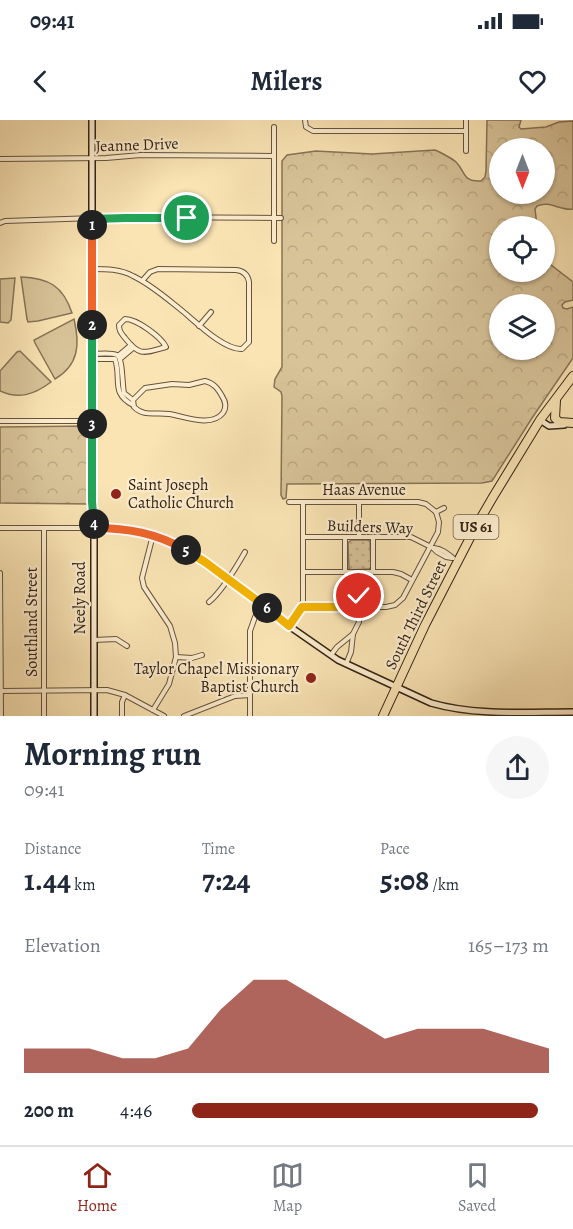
<!DOCTYPE html>
<html lang="en">
<head>
<meta charset="utf-8">
<style>
  :root { --surface:#fff; --page:#f6f6f7; --text:#1f2937; --muted:#747a83; --line:#e0e1e3; --accent:#8f2418 }
  body { margin:0; font-family:Alegreya,serif; background:var(--page); color:var(--text); height:100vh; display:flex; flex-direction:column; font-size:22px; white-space:nowrap }
  * { box-sizing:border-box; margin:0 }
  p { font-size:20px; color:var(--muted) }
  .icon { flex:none; width:33px; height:33px; fill:none; stroke:currentColor; stroke-width:2; stroke-linecap:round; stroke-linejoin:round }
  .map { position:relative; height:596px; overflow:hidden }
  .side { display:flex; flex-direction:column; background:var(--surface); flex:1 }
  .side>* { flex:none }
  .needle { width:39px; rotate:180deg }
  .buttons { position:absolute; left:489px; top:18px; display:grid; gap:12px }
  .buttons a { display:grid; place-items:center; width:66px; height:66px; border-radius:50%; background:var(--surface); box-shadow:0 2px 4px #0004; font-size:30px }
  .pin { position:absolute; display:grid; place-items:center; width:51px; height:51px; color:#fff; margin:-26px; border:3px solid #fff; border-radius:50%; box-shadow:0 2px 6px #0007 }
  .km { position:absolute; width:30px; height:30px; margin:-15px; border-radius:50%; background:#222; color:#fff; font-size:16px; line-height:30px; text-align:center }
  .round { display:grid; place-items:center; flex:none; width:63px; height:63px; border-radius:32px; background:var(--page) }
  .head { display:flex; align-items:center; justify-content:space-between; height:102px; padding:0 24px }
  h1 { font-size:33px; font-weight:700; line-height:45px }
  .stats { display:grid; grid-template-columns:repeat(3,1fr); gap:9px; height:102px; padding:6px 24px }
  .stats div { display:grid; align-content:center }
  .stats b { font-size:30px; font-weight:700 }
  .stats small { font-size:16px; font-weight:400 }
  .stats p { font-size:16px }
  .chart { height:168px; padding:12px 24px }
  .chart p { display:flex; justify-content:space-between }
  .chart svg { width:100%; height:108px; margin-top:6px; fill:var(--accent); opacity:.7 }
  ul { padding:0 24px; list-style:none; font-size:20px }
  li { display:grid; grid-template-columns:96px 72px 1fr; align-items:center; height:45px }
  li i { height:15px; border-radius:8px; background:var(--accent) }
  .status { display:flex; justify-content:space-between; align-items:center; height:42px; padding:0 30px; background:var(--surface); direction:ltr }
  .status svg { height:16px; fill:currentColor }
  header { display:flex; justify-content:space-between; align-items:center; height:78px; padding:0 24px; background:var(--surface); font-size:27px; font-weight:700 }
  .tab-bar { display:flex; justify-content:space-around; align-items:center; height:84px; border-top:2px solid var(--line); background:var(--surface); font-size:16px; color:var(--muted) }
  .tab-bar a { display:grid; justify-items:center; gap:3px }
  .tab-bar .on { color:var(--accent) }
  .map>svg:first-child { display:block }
  .grass { fill:url(#grass-dots); stroke:#867357; stroke-width:1.5 }
  .forest { fill:url(#forest-crowns); stroke:#867357; stroke-width:1.5; fill-rule:evenodd }
  .park { fill:#d8c399; stroke:#867357; stroke-width:1.5 }
  .lines { fill:none; stroke-linecap:round; stroke-linejoin:round }
  .street-casing { stroke:#66533d; stroke-width:6 }
  .secondary-casing { stroke:#342315; stroke-width:8 }
  .highway-casing { stroke:#342315; stroke-width:10 }
  .street { stroke:#fcedce; stroke-width:4 }
  .secondary { stroke:#fcedce; stroke-width:5 }
  .highway { stroke:#fae4b4; stroke-width:8 }
  .split-1-casing { stroke:#fff; stroke-width:12 }
  .split-2-casing { stroke:#fff; stroke-width:12 }
  .split-3-casing { stroke:#fff; stroke-width:12 }
  .split-4-casing { stroke:#fff; stroke-width:12 }
  .split-5-casing { stroke:#fff; stroke-width:12 }
  .split-6-casing { stroke:#fff; stroke-width:12 }
  .split-7-casing { stroke:#fff; stroke-width:12 }
  .split-1 { stroke:#22a559; stroke-width:8 }
  .split-2 { stroke:#f0652b; stroke-width:8 }
  .split-3 { stroke:#22a559; stroke-width:8 }
  .split-4 { stroke:#22a559; stroke-width:8 }
  .split-5 { stroke:#f0652b; stroke-width:8 }
  .split-6 { stroke:#f5b400; stroke-width:8 }
  .split-7 { stroke:#f5b400; stroke-width:8 }
  .poi-dot { fill:#8f2418; stroke:#fcedce; stroke-width:2 }
  .labels { text-anchor:middle; dominant-baseline:central; stroke-width:4.5; stroke-linejoin:round; paint-order:stroke }
  .shield { fill:#fcedce; stroke:#70604c; stroke-width:1.5 }
  .shield-label { font-size:15px; font-weight:bold; fill:#342315 }
  .street-label { font-size:16px; fill:#342315; stroke:#fcedce }
  .poi-label { font-size:16px; fill:#342315; stroke:#fcedce; text-anchor:start }
</style>
</head>
<body>
<div class="status"><b>09:41</b><svg viewBox="0 0 49 12"><path d="M0 12V9h3v3zM5 12V6h3v6zM10 12V3h3v9zM15 12V0h3v12zM26 1h20v11H26zM47 4h2v5h-2z"/></svg></div>
<header><svg class="icon" aria-label="back" viewBox="0 0 24 24"><path d="M15 5l-7 7 7 7"/></svg>Milers<svg class="icon" aria-label="heart" viewBox="0 0 24 24"><path d="M12 20l-8-8c-3-5 5-10 8-4 3-6 11-1 8 4z"/></svg></header>
<div class="map">
<svg width="573" height="596" viewBox="0 0 573 596">
  <defs>
    <pattern id="grass-dots" width="8" height="8" patternUnits="userSpaceOnUse" patternTransform="scale(1.5)"><rect width="8" height="8" fill="#d8c399"/><path d="M2 2h.1M6 6h.1" fill="none" stroke="#baa783" stroke-width="1.8" stroke-linecap="round"/></pattern>
    <pattern id="forest-crowns" width="20" height="18" patternUnits="userSpaceOnUse" patternTransform="scale(1.5)"><rect width="20" height="18" fill="#d8c399"/><path d="M2 6a3 3 0 1 1 6 0M12 15a3 3 0 1 1 6 0" fill="none" stroke="#baa783"/></pattern>
  </defs>
  <rect width="100%" height="100%" fill="#fae4b4"/>
  <filter id="stains"><feTurbulence type="fractalNoise" baseFrequency=".00333" numOctaves="4"/><feColorMatrix values="0 0 0 0 .2 0 0 0 0 .09 0 0 0 0 .02 0 0 0 .5 -.17"/></filter>
  <radialGradient id="worn" r=".72"><stop offset=".6" stop-color="#630" stop-opacity="0"/><stop offset="1" stop-color="#630" stop-opacity=".3"/></radialGradient>
  <polygon class="grass" points="351,420 367,420 370,421 371,447 369,449 352,450 349,449 348,423"/>
  <g class="forest">
    <path d="M487,0H521L519,7L521,9L546,7L559,2L573,1V89C560,91 550,80 537,86L535,89L537,106H500V152H544L545,141L547,142L573,162V180L565,182L562,185L563,188L567,189L573,187V238L532,298L492,361L482,363L287,364L286,378L283,379L281,375L282,276L281,272L274,267L275,259L282,247V41L287,35L316,31L372,34L435,30C438,31 453,39 456,42C466,52 462,62 481,61L485,57L486,51ZM500,28H544V74H500ZM500,184H544V230H500Z"/>
    <polygon points="88,306 89,384 0,383 0,307"/>
  </g>
  <g class="park">
    <path d="M21,157C49,158 63,166 72,193L38,201L28,202L27,199Z"/>
    <polygon points="15,158 11,200 8,203 0,202 0,159"/>
    <path d="M74,199C80,224 79,245 55,259L35,223L34,220Z"/>
    <path d="M20,231L51,262C35,274 19,280 0,271V251L17,232Z"/>
  </g>
  <g class="lines">
    <g class="street-casing">
      <g id="street">
        <polyline points="305,0 306,7 313,11 466,11"/>
        <polyline points="466,0 466,31"/>
        <polyline points="274,7 274,121"/>
        <polyline points="0,39 106,38 141,35 274,36"/>
        <polyline points="0,103 5,101 125,97 281,98"/>
        <path d="M92,149C106,149 121,149 133,156C150,164 165,177 180,189C194,200 223,230 242,229L249,222V162C248,155 244,151 236,150L158,149L150,152L142,161"/>
        <path d="M125,199C137,199 161,217 166,227C144,233 140,237 125,218C121,213 119,211 119,205Z"/>
        <polyline points="199,206 211,192"/>
        <path d="M92,234C99,234 110,232 117,235C123,238 122,264 124,273L133,280"/>
        <polyline points="118,236 131,225"/>
        <path d="M92,239H115C122,259 110,273 133,285"/>
        <polyline points="120,239 133,228"/>
        <path d="M205,261C214,263 218,269 222,276C226,282 227,287 223,293C211,308 183,296 169,294C155,292 144,297 134,287L133,280L145,268L172,264L189,265Z"/>
        <polyline points="0,301 92,301"/>
        <polyline points="289,382 418,382 426,384 436,392"/>
        <polyline points="359,382 359,417"/>
        <polyline points="436,392 444,388"/>
        <polyline points="0,408 94,408"/>
        <polyline points="44,408 44,596"/>
        <polyline points="153,415 142,458 144,467 170,506 175,523 176,537 169,564 153,590"/>
        <polyline points="303,417 411,417 433,428 437,432 446,437 452,438"/>
        <path d="M434,428C442,429 447,433 453,438"/>
        <polyline points="304,452 393,452 401,454 412,460"/>
        <polyline points="345,452 345,417"/>
        <polyline points="373,452 373,417"/>
        <polyline points="0,453 1,596"/>
        <path d="M209,482C221,472 237,446 245,432"/>
        <polyline points="302,487 386,487 395,485 403,478 438,412 439,402 436,392"/>
        <polyline points="289,506 300,490 303,481 303,382"/>
        <polyline points="94,520 116,519 127,526"/>
        <polyline points="331,535 337,527 353,514"/>
        <polyline points="176,537 192,538 202,535"/>
        <polyline points="346,544 351,532 353,514 359,502 359,452"/>
        <polyline points="0,571 107,570 125,575 164,596"/>
        <polyline points="122,596 122,582 125,575"/>
        <polyline points="184,596 235,576 250,575"/>
        <polyline points="250,596 250,511 255,497 263,486"/>
      </g>
    </g>
    <g class="secondary-casing">
      <g id="secondary">
        <polyline points="92,0 92,382 94,408 94,596"/>
        <polyline points="540,300 549,306 564,305"/>
        <path d="M94,408H120L132,410L153,415L172,422L205,442L289,506L338,540L431,583C476,596 527,592 573,592"/>
      </g>
    </g>
    <g class="highway-casing">
      <g id="highway">
        <polyline points="556,280 555,298 559,302 573,303"/>
        <polyline points="383,596 425,505 475,408 493,377 540,300 573,256"/>
      </g>
    </g>
    <use href="#street" class="street"/>
    <use href="#secondary" class="secondary"/>
    <use href="#highway" class="highway"/>
  </g>
  <g class="lines">
    <g class="split-1-casing">
      <polyline id="split-1" points="92,105 92,99 126,98 187,98"/>
    </g>
    <g class="split-2-casing">
      <polyline id="split-2" points="92,205 92,105"/>
    </g>
    <g class="split-3-casing">
      <polyline id="split-3" points="92,304 92,205"/>
    </g>
    <g class="split-4-casing">
      <polyline id="split-4" points="92,304 92,382 94,404"/>
    </g>
    <g class="split-5-casing">
      <path id="split-5" d="M94,404V408C128,408 156,413 186,430"/>
    </g>
    <g class="split-6-casing">
      <polyline id="split-6" points="186,430 205,442 267,488"/>
    </g>
    <g class="split-7-casing">
      <polyline id="split-7" points="267,488 289,506 302,487 359,487 359,476"/>
    </g>
    <use href="#split-1" class="split-1"/>
    <use href="#split-2" class="split-2"/>
    <use href="#split-3" class="split-3"/>
    <use href="#split-4" class="split-4"/>
    <use href="#split-5" class="split-5"/>
    <use href="#split-6" class="split-6"/>
    <use href="#split-7" class="split-7"/>
  </g>
  <g class="poi-dot">
    <circle cx="116" cy="374" r="6"/>
    <circle cx="311" cy="558" r="6"/>
  </g>
  <g class="labels">
    <rect class="shield" x="453.5" y="395" width="45" height="24" rx="4.5"/>
    <g class="shield-label">
      <text x="476" y="407">US 61</text>
    </g>
    <g class="street-label">
      <text transform="translate(137 25) rotate(-2)">Jeanne Drive</text>
      <text x="364" y="370">Haas Avenue</text>
      <text transform="translate(370 407) rotate(2)">Builders Way</text>
      <text transform="translate(80 478) rotate(-90)">Neely Road</text>
      <text transform="translate(416 495) rotate(-64)">South Third Street</text>
      <text transform="translate(32 502) rotate(-90)">Southland Street</text>
    </g>
    <g class="poi-label">
      <text x="128" y="365">Saint Joseph<tspan x="128" dy="18">Catholic Church</tspan></text>
      <text x="299" y="549" text-anchor="end">Taylor Chapel Missionary<tspan x="299" dy="18">Baptist Church</tspan></text>
    </g>
  </g>
  <rect width="100%" height="100%" filter="url(#stains)"/>
  <rect width="100%" height="100%" fill="url(#worn)"/>
</svg>
<div class="buttons">
<a><svg class="needle" viewBox="-14 -14 28 28"><path d="M0-13l5 13h-10z" fill="#e53935"/><path d="M0 13l5-13h-10z" fill="#747a83"/></svg></a>
<a><svg class="icon" aria-label="locate" viewBox="0 0 24 24"><circle cx="12" cy="12" r="6"/><path d="M12 2v4M12 18v4M2 12h4M18 12h4"/></svg></a>
<a><svg class="icon" aria-label="layers" viewBox="0 0 24 24"><path d="M12 4l9 5-9 5-9-5zM3 14l9 5 9-5"/></svg></a>
</div>
<div class="pin" style="left:187px;top:98px;background:#1e9e55"><svg class="icon" aria-label="arrive" viewBox="0 0 24 24"><path d="M6 21V4h12l-3 4 3 4H6"/></svg></div>
<div class="pin" style="left:359px;top:476px;background:#d93025"><svg class="icon" aria-label="check" viewBox="0 0 24 24"><path d="M5 12l5 5 9-10"/></svg></div>
<b class="km" style="left:92px;top:105px">1</b>
<b class="km" style="left:92px;top:205px">2</b>
<b class="km" style="left:92px;top:304px">3</b>
<b class="km" style="left:94px;top:404px">4</b>
<b class="km" style="left:186px;top:430px">5</b>
<b class="km" style="left:267px;top:488px">6</b>
</div>
<section class="side">
<div class="head"><div><h1>Morning run</h1><p>09:41</p></div><a class="round"><svg class="icon" aria-label="share" viewBox="0 0 24 24"><path d="M12 15V3M7 8l5-5 5 5M5 13v7h14v-7"/></svg></a></div>
<div class="stats">
<div><p>Distance</p><b>1.44<small> km</small></b></div>
<div><p>Time</p><b>7:24</b></div>
<div><p>Pace</p><b>5:08<small> /km</small></b></div>
</div>
<div class="chart"><p><span>Elevation</span>165–173 m</p>
<svg viewBox="0 0 160 44" preserveAspectRatio="none"><path d="M0 44V34L10 34L20 34L30 38L40 38L50 34L60 18L70 6L80 6L90 14L100 22L110 30L120 26L130 26L140 26L150 30L160 34V44z"/></svg>
</div>
<ul>
<li><b>200 m</b>4:46<i style="width:97%"></i></li>
</ul>
</section>
<nav class="tab-bar">
<a class="on"><svg class="icon" aria-label="home" viewBox="0 0 24 24"><path d="M3 11l9-7 9 7M6 9v11h12V9"/></svg>Home</a>
<a><svg class="icon" aria-label="map" viewBox="0 0 24 24"><path d="M3 6l6-2 6 2 6-2v14l-6 2-6-2-6 2zM9 4v14M15 6v14"/></svg>Map</a>
<a><svg class="icon" aria-label="saved" viewBox="0 0 24 24"><path d="M7 4h10v16l-5-4-5 4z"/></svg>Saved</a>
</nav>
</body>
</html>
